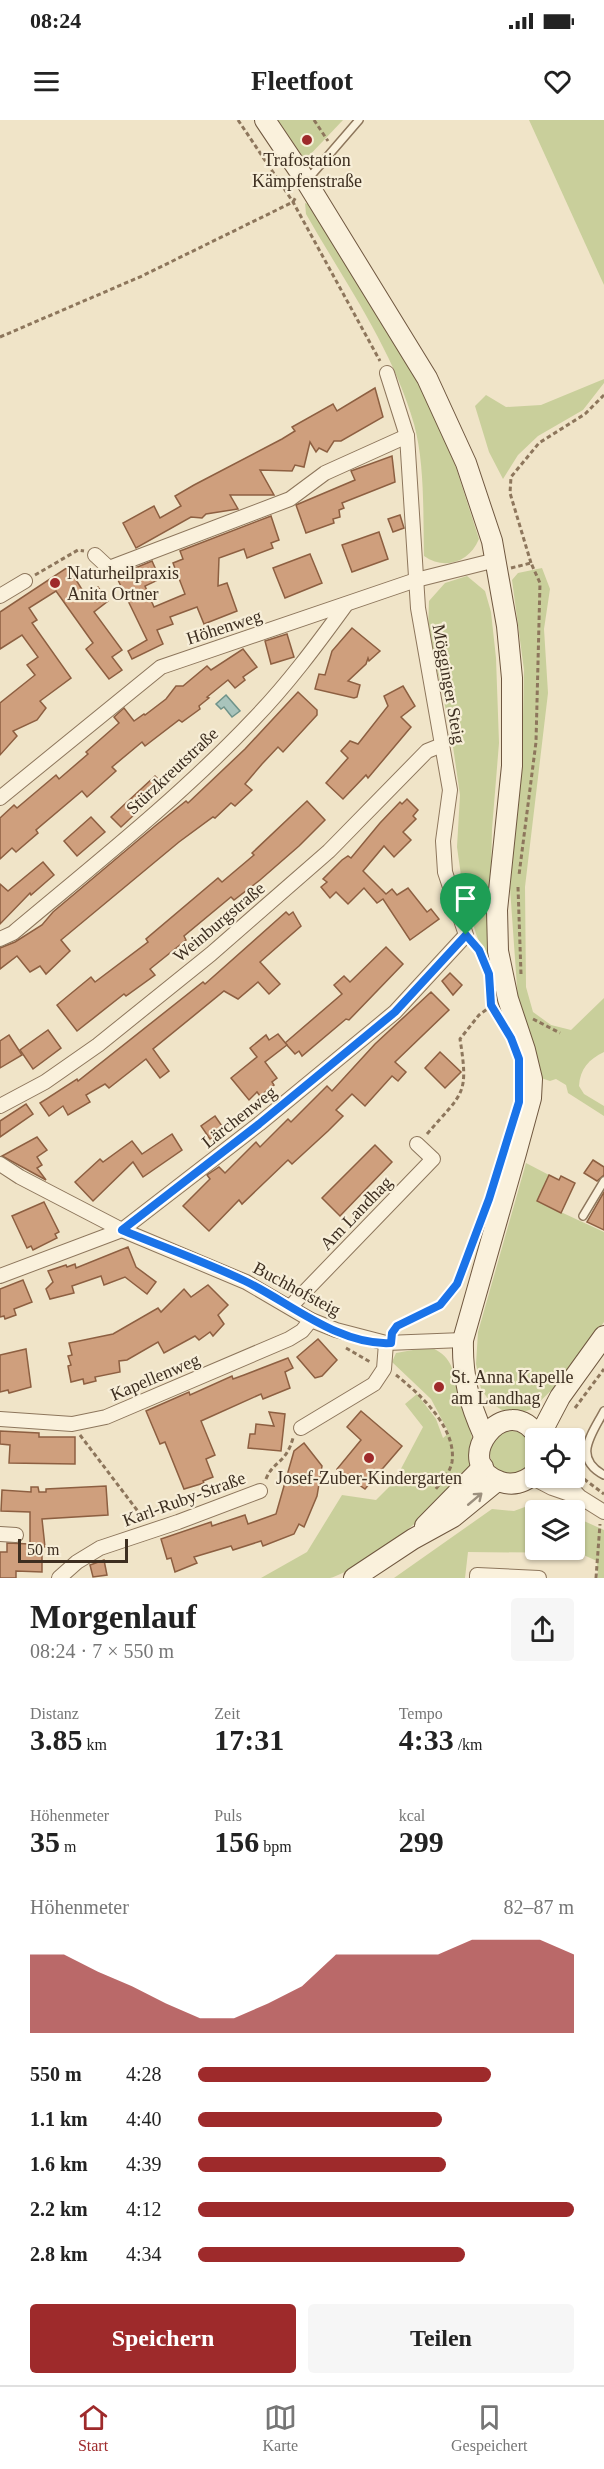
<!DOCTYPE html>
<html lang="de">
<head>
<meta charset="utf-8">
<style>
  :root { --surface:#fff; --page:#f6f6f6; --text:#222; --muted:#767676; --line:#e0e0e0; --accent:#9e2a2b }
  body { margin:0; font-family:Georgia,serif; background:var(--page); color:var(--text); height:100vh; display:flex; flex-direction:column; font-size:22px; white-space:nowrap }
  * { box-sizing:border-box; margin:0 }
  p { font-size:20px; color:var(--muted) }
  .icon { flex:none; width:33px; height:33px; fill:none; stroke:currentColor; stroke-width:2; stroke-linecap:round; stroke-linejoin:round }
  .map { position:relative; height:1458px; overflow:hidden }
  .sheet { display:flex; flex-direction:column; background:var(--surface); flex:1 }
  .sheet>* { flex:none }
  .fabs { position:absolute; left:525px; top:1308px; display:grid; gap:12px }
  .fabs a { display:grid; place-items:center; width:60px; height:60px; border-radius:6px; background:var(--surface); box-shadow:0 2px 4px #0004; font-size:30px }
  .scale { position:absolute; left:18px; bottom:15px; width:110px; box-sizing:border-box; padding-left:6px; border:3px solid #3d2e20; border-top:0; font-size:16px; line-height:21px; white-space:nowrap; color:#3d2e20; -webkit-text-stroke:4px #f7eed8; paint-order:stroke }
  .pin { position:absolute; display:grid; place-items:center; width:51px; height:51px; color:#fff; margin:-62px -26px; border-radius:50% 50% 50% 0; rotate:-45deg; box-shadow:0 0 6px #0007 }
  .pin .icon { rotate:45deg }
  .round { display:grid; place-items:center; flex:none; width:63px; height:63px; border-radius:6px; background:var(--page) }
  .head { display:flex; align-items:center; justify-content:space-between; height:102px; padding:0 30px }
  h1 { font-size:33px; font-weight:700; line-height:45px }
  .metrics { display:grid; grid-template-columns:repeat(3,1fr); gap:9px; height:102px; padding:6px 30px }
  .metrics div { display:grid; align-content:center }
  .metrics b { font-size:30px; font-weight:700 }
  .metrics small { font-size:16px; font-weight:400 }
  .metrics p { font-size:16px }
  .chart { height:168px; padding:12px 30px }
  .chart p { display:flex; justify-content:space-between }
  .chart svg { width:100%; height:108px; margin-top:6px; fill:var(--accent); opacity:.7 }
  .cta { display:flex; gap:12px; margin-top:auto; padding:12px 30px }
  .cta a { flex:1; height:69px; border-radius:6px; background:var(--accent); color:#fff; font-size:24px; font-weight:700; line-height:69px; text-align:center }
  .cta a+a { background:var(--page); color:var(--text) }
  ul { padding:0 30px; list-style:none; font-size:20px }
  li { display:grid; grid-template-columns:96px 72px 1fr; align-items:center; height:45px }
  li i { height:15px; border-radius:8px; background:var(--accent) }
  .status { display:flex; justify-content:space-between; align-items:center; height:42px; padding:0 30px; background:var(--surface); direction:ltr }
  .status svg { height:16px; fill:currentColor }
  header { display:flex; justify-content:space-between; align-items:center; height:78px; padding:0 30px; background:var(--surface); font-size:27px; font-weight:700 }
  .tabs { display:flex; justify-content:space-around; align-items:center; height:84px; border-top:2px solid var(--line); background:var(--surface); font-size:16px; color:var(--muted) }
  .tabs a { display:grid; justify-items:center; gap:3px }
  .tabs .selected { color:var(--accent) }
  .map>svg:first-child { display:block }
  .green { fill:#c9cf9b }
  .water { fill:#a9c4bc; stroke:#6f938a; stroke-width:1.5 }
  .building { fill:#cf9f7d; stroke:#8d5f41; stroke-width:1.5 }
  .lines { fill:none; stroke-linecap:round; stroke-linejoin:round }
  .lane-casing { stroke:#8d765c; stroke-width:10 }
  .street-casing { stroke:#8d765c; stroke-width:16 }
  .secondary-casing { stroke:#6f573f; stroke-width:22 }
  .path { stroke:#8d765c; stroke-width:3; stroke-dasharray:4.5 3; stroke-linecap:butt }
  .lane { stroke:#faf1dc; stroke-width:7 }
  .street { stroke:#faf1dc; stroke-width:14 }
  .secondary { stroke:#faf1dc; stroke-width:20 }
  .oneway { stroke:#9c907e }
  .route-casing { stroke:#fff; stroke-width:12 }
  .route { stroke:#1a73e8; stroke-width:8 }
  .poi-dot { fill:#9e2a2b; stroke:#f7eed8; stroke-width:2 }
  .labels { text-anchor:middle; dominant-baseline:central; stroke-width:4.5; stroke-linejoin:round; paint-order:stroke }
  .poi-label { font-size:18px; fill:#3d2e20; stroke:#f7eed8 }
  .street-label { font-size:18px; fill:#3d2e20; stroke:#f7eed8 }
</style>
</head>
<body>
<div class="status"><b>08:24</b><svg viewBox="0 0 49 12"><path d="M0 12V9h3v3zM5 12V6h3v6zM10 12V3h3v9zM15 12V0h3v12zM26 1h20v11H26zM47 4h2v5h-2z"/></svg></div>
<header><svg class="icon" aria-label="menu" viewBox="0 0 24 24"><path d="M4 6h16M4 12h16M4 18h16"/></svg>Fleetfoot<svg class="icon" aria-label="heart" viewBox="0 0 24 24"><path d="M12 20l-8-8c-3-5 5-10 8-4 3-6 11-1 8 4z"/></svg></header>
<div class="map">
<svg width="604" height="1458" viewBox="0 0 604 1458">
  <rect width="100%" height="100%" fill="#f0e4c8"/>
  <g class="green">
    <polygon points="278,0 343,0 305,40"/>
    <polygon points="529,0 604,0 604,165"/>
    <path d="M305,83L313,86L404,234L450,329L479,419C469,443 444,450 424,436C423,395 425,344 414,304C393,229 344,161 306,94Z"/>
    <polygon points="604,259 604,263 583,290 538,316 518,335 503,359 489,332 475,286 486,275 506,287 541,285"/>
    <path d="M542,448L550,469L544,509L548,573L525,767L526,867L533,892L551,905L571,910L604,878V932C589,939 580,949 579,966L584,974L604,986V996L568,973L566,965L556,959L550,961L541,958L518,881L510,768L522,644L524,550L512,460L518,453Z"/>
    <polygon points="467,456 485,471 491,492 496,538 499,623 492,709 489,845 476,814 463,770 457,727 460,675 451,613 428,509 429,481 445,463"/>
    <polygon points="526,1043 549,1055 537,1081 604,1112 604,1202 559,1263 532,1289 520,1293 505,1292 491,1283 481,1269 476,1244 478,1212"/>
    <path d="M430,1227C455,1237 454,1256 460,1279C465,1300 477,1317 472,1341C467,1369 358,1452 330,1458C309,1458 282,1458 261,1458L307,1432L342,1375L376,1380L394,1362L423,1307L405,1284L417,1274L436,1299L443,1318L449,1313L431,1279L392,1242L396,1233Z"/>
    <circle cx="512" cy="1333" r="22"/>
    <polygon points="533,1384 559,1390 536,1390 536,1430 574,1430 575,1397 604,1410 604,1458 598,1458 597,1441 579,1433 468,1432 465,1458 394,1458 492,1389 514,1391"/>
  </g>
  <polygon class="water" points="226,575 240,591 232,597 224,587 221,589 216,584"/>
  <g class="building">
    <polygon points="375,268 383,297 341,321 334,321 327,332 319,328 316,332 310,322 304,347 295,345 292,351 260,350 274,375 230,375 238,389 206,394 202,398 191,397 136,428 123,403 154,386 160,398 181,386 175,376 194,365 282,319 295,311 292,307 333,284 337,291"/>
    <polygon points="392,336 395,362 342,383 344,388 339,390 340,397 333,399 334,403 306,413 296,385 355,360 351,351"/>
    <polygon points="400,395 404,408 393,412 388,399"/>
    <polygon points="271,396 279,420 271,423 273,428 247,438 244,429 219,438 218,466 227,463 237,491 204,504 197,487 170,497 173,504 157,510 163,524 132,539 128,531 147,520 116,456 152,441 160,459 145,466 154,487 185,474 173,443 183,439 180,431"/>
    <polygon points="379,412 388,439 352,452 342,425"/>
    <polygon points="310,434 322,463 285,478 273,448"/>
    <polygon points="68,447 86,476 98,467 108,481 94,492 122,530 112,537 122,550 109,559 86,529 93,523 56,471 29,488 37,500 32,503 71,558 40,581 46,588 37,600 13,611 17,616 0,635 0,583 35,555 27,545 38,537 22,515 0,529 0,492"/>
    <polygon points="352,508 380,531 369,541 368,538 366,544 348,561 360,565 357,577 354,578 315,569 319,554 325,555 332,531"/>
    <polygon points="287,514 294,537 271,544 265,521"/>
    <polygon points="243,529 257,547 243,557 245,560 235,568 228,560 207,577 209,578 199,586 200,589 182,602 179,600 145,626 142,622 112,647 116,651 87,677 82,671 36,710 38,713 16,732 12,728 0,739 0,698 14,685 17,688 56,655 59,659 88,634 86,632 119,603 114,597 124,588 134,601 144,594 145,595 166,579 176,566 183,566 207,546 211,550"/>
    <polygon points="403,566 415,586 401,597 411,607 368,658 366,655 343,679 326,663 348,638 341,631 350,621 358,624 388,586 384,576"/>
    <polygon points="298,572 317,590 317,595 283,632 278,627 262,644 245,664 252,670 235,686 231,683 215,698 213,697 179,722 61,820 70,831 46,854 40,846 30,852 17,836 0,849 0,828 15,822 42,805 53,792 155,706 186,681 188,683 245,629"/>
    <polygon points="155,656 165,666 121,707 111,697"/>
    <polygon points="407,679 418,690 413,696 416,699 403,712 411,720 394,737 384,726 363,751 386,774 392,769 397,775 408,768 427,792 431,789 439,799 410,820 383,779 377,783 364,768 348,784 336,772 330,778 321,767 327,762 323,759 342,740 348,736 351,738 380,703 400,682 402,684"/>
    <polygon points="307,681 325,700 299,726 260,760 234,780 231,777 184,816 186,820 150,849 155,855 126,876 124,874 77,911 57,885 91,857 95,862 148,822 146,819 218,758 222,762 254,735 252,733"/>
    <polygon points="91,697 105,712 77,736 64,721"/>
    <polygon points="43,742 54,755 31,775 30,773 0,804 0,764 8,771"/>
    <polygon points="286,792 289,795 293,792 301,806 260,842 280,864 269,874 258,862 238,879 224,871 153,929 169,951 160,958 146,939 109,968 105,964 86,975 90,982 68,995 63,986 49,996 40,983 77,959 78,961 203,862 205,864"/>
    <polygon points="386,827 403,844 349,900 346,899 302,936 299,931 295,934 285,923 342,874 334,865 344,856 350,862"/>
    <polygon points="450,853 462,865 453,875 442,861"/>
    <polygon points="431,872 449,890 395,942 406,952 398,961 392,956 365,986 352,974 336,990 343,996 328,1011 292,1044 288,1040 242,1084 239,1080 209,1111 183,1086 210,1059 207,1055 219,1047 225,1053 256,1022 260,1027 288,999 291,1002 327,966 332,971 375,924"/>
    <polygon points="48,910 61,928 33,949 20,930"/>
    <polygon points="278,914 287,925 265,942 277,958 272,962 274,965 260,976 257,972 249,980 231,958 257,937 250,928 266,915 269,920"/>
    <polygon points="9,915 22,935 0,948 0,921"/>
    <polygon points="440,932 461,952 445,968 425,948"/>
    <polygon points="26,984 33,994 0,1017 0,1001"/>
    <polygon points="215,996 224,1009 210,1019 201,1006"/>
    <polygon points="172,1014 182,1030 143,1057 133,1042 93,1081 75,1062 100,1039 103,1042 132,1021 142,1034"/>
    <polygon points="37,1017 47,1030 37,1037 42,1045 37,1048 46,1060 2,1036"/>
    <polygon points="375,1025 392,1042 340,1096 322,1078"/>
    <polygon points="593,1040 604,1047 604,1055 597,1061 584,1053"/>
    <polygon points="549,1055 559,1060 561,1056 575,1063 561,1093 537,1081"/>
    <polygon points="604,1072 604,1110 587,1102"/>
    <polygon points="44,1082 59,1112 55,1114 57,1118 33,1130 31,1126 27,1128 12,1096"/>
    <polygon points="128,1127 136,1147 156,1162 147,1174 125,1157 104,1165 101,1156 72,1166 74,1173 50,1179 46,1169 53,1162 48,1151 66,1145 67,1147 75,1144 76,1148"/>
    <polygon points="23,1160 32,1182 14,1189 16,1195 5,1199 4,1196 0,1197 0,1169"/>
    <polygon points="208,1165 228,1185 218,1195 224,1204 213,1216 210,1212 199,1220 195,1216 164,1233 158,1222 127,1240 119,1241 120,1252 95,1257 96,1261 84,1264 83,1259 71,1262 68,1246 71,1245 68,1236 72,1235 69,1223 113,1214 158,1188 161,1192 184,1169 191,1177"/>
    <polygon points="318,1219 337,1240 322,1256 315,1258 297,1237"/>
    <polygon points="26,1229 31,1267 9,1273 8,1270 0,1272 0,1235"/>
    <polygon points="288,1238 293,1248 285,1252 290,1268 263,1279 261,1274 201,1301 215,1335 206,1339 213,1357 203,1361 204,1363 184,1369 165,1322 160,1324 146,1291 189,1272 190,1275 232,1256 233,1259 244,1255"/>
    <polygon points="361,1291 402,1326 365,1369 337,1349 361,1320 347,1307"/>
    <polygon points="269,1292 285,1294 281,1331 248,1328 250,1314 255,1314 256,1304 274,1306"/>
    <polygon points="0,1311 39,1313 39,1317 75,1317 75,1344 9,1343 10,1325 0,1324"/>
    <polygon points="304,1323 322,1346 317,1376 304,1407 299,1404 294,1414 263,1426 261,1421 233,1430 231,1426 194,1437 197,1443 175,1452 171,1438 167,1439 161,1419 211,1402 212,1406 245,1395 248,1404 276,1394 294,1331"/>
    <polygon points="106,1366 108,1395 42,1399 45,1427 42,1427 42,1452 16,1451 16,1458 0,1458 0,1432 7,1432 7,1423 30,1424 30,1392 1,1391 2,1370 31,1372 31,1367 38,1367 39,1372 46,1372 46,1369"/>
    <polygon points="104,1440 107,1455 93,1457 90,1445"/>
  </g>
  <g class="lines">
    <g class="lane-casing">
      <g id="lane">
        <polyline points="308,59 359,0"/>
        <polyline points="583,1096 604,1061"/>
        <path d="M604,1291C592,1314 572,1338 604,1355"/>
      </g>
    </g>
    <g class="street-casing">
      <g id="street">
        <polyline points="95,435 109,448 290,379 325,353 407,316"/>
        <polyline points="0,476 25,461"/>
        <polyline points="0,678 161,547 416,460 496,440"/>
        <path d="M0,819L13,813C94,745 179,678 253,600C287,565 316,526 345,486"/>
        <polyline points="0,986 45,962 98,925 211,834 329,731 427,631 442,625"/>
        <polyline points="0,1044 20,1057 122,1110 246,1162 311,1200 336,1210 386,1223 463,1220"/>
        <polyline points="0,1156 122,1110 259,1004 395,892 466,815 445,752 443,721 450,670 418,488 407,316 387,253"/>
        <polyline points="290,1187 433,1039 417,1024"/>
        <polyline points="0,1299 72,1304 106,1297 289,1219 302,1211 311,1200"/>
        <polyline points="301,1308 374,1264 384,1249 386,1223"/>
        <polyline points="531,1357 552,1368 578,1377"/>
        <polyline points="562,1358 580,1377 604,1392"/>
        <polyline points="0,1414 16,1415"/>
        <polyline points="59,1458 77,1442 100,1428 178,1402 260,1371"/>
        <polyline points="477,1458 477,1455 539,1458"/>
      </g>
    </g>
    <g class="secondary-casing">
      <g id="secondary">
        <path d="M265,0L306,61L427,258L466,343L492,421L507,506L512,558V646L497,790L498,831L508,879L525,930L532,959L531,978L516,1033L463,1220C462,1256 469,1283 484,1316"/>
        <polyline points="539,1317 560,1277 604,1216"/>
        <path d="M536,1352C526,1362 514,1366 501,1362C447,1345 506,1265 539,1318"/>
        <polyline points="425,1406 483,1347"/>
        <polyline points="354,1458 413,1419 453,1397 497,1361"/>
      </g>
    </g>
    <g class="path">
      <polyline points="238,0 293,82 380,241"/>
      <polyline points="314,0 328,21"/>
      <polyline points="0,217 142,156 293,82 296,77"/>
      <polyline points="531,443 510,373 511,357 539,323 585,294 604,275"/>
      <polyline points="511,448 531,443 540,463 536,622 519,755"/>
      <polyline points="35,455 78,430 84,431"/>
      <polyline points="518,767 521,854"/>
      <polyline points="533,899 560,913"/>
      <path d="M427,1014C463,972 469,976 460,919L479,895L494,884"/>
      <path d="M395,1210C402,1201 413,1199 423,1194C450,1182 459,1158 469,1132"/>
      <polyline points="346,1228 372,1243"/>
      <path d="M396,1255C420,1274 457,1308 452,1342C450,1353 442,1361 435,1370"/>
      <polyline points="575,1288 604,1249"/>
      <polyline points="80,1315 143,1398"/>
      <path d="M266,1359C273,1341 286,1344 293,1318"/>
      <polyline points="584,1359 604,1374"/>
      <polyline points="596,1458 600,1404"/>
    </g>
    <use href="#lane" class="lane"/>
    <use href="#street" class="street"/>
    <use href="#secondary" class="secondary"/>
  </g>
  <defs><path id="oneway-shaft" d="M-6 0H5M1.5-3L5.5 0L1.5 3" fill="none" stroke-width="1.6" stroke-linecap="round" stroke-linejoin="round" transform="scale(1.5)"/></defs>
  <use class="oneway" href="#oneway-shaft" transform="translate(475 1379) rotate(-40)"/>
  <g class="lines">
    <g class="route-casing">
      <path id="route" d="M466,815L479,830L489,854L491,885L511,918L519,939V982L489,1079L457,1164L440,1185L397,1206L392,1213L391,1223C339,1226 289,1182 245,1161C205,1142 163,1127 122,1110L259,1004L395,892Z"/>
    </g>
    <use href="#route" class="route"/>
  </g>
  <g class="poi-dot">
    <circle cx="307" cy="20" r="6"/>
    <circle cx="55" cy="463" r="6"/>
    <circle cx="439" cy="1267" r="6"/>
    <circle cx="369" cy="1338" r="6"/>
  </g>
  <g class="labels">
    <g class="poi-label">
      <text x="307" y="40">Trafostation<tspan x="307" dy="21">Kämpfenstraße</tspan></text>
      <text x="67" y="453" text-anchor="start">Naturheilpraxis<tspan x="67" dy="21">Anita Ortner</tspan></text>
      <text x="451" y="1257" text-anchor="start">St. Anna Kapelle<tspan x="451" dy="21">am Landhag</tspan></text>
      <text x="369" y="1358">Josef-Zuber-Kindergarten</text>
    </g>
    <g class="street-label">
      <text transform="translate(224 507) rotate(-18)">Höhenweg</text>
      <text transform="translate(449 564) rotate(80)">Mögginger Steig</text>
      <text transform="translate(172 651) rotate(-43)">Stürzkreutstraße</text>
      <text transform="translate(219 802) rotate(-40)">Weinburgstraße</text>
      <text transform="translate(239 997) rotate(-38)">Lärchenweg</text>
      <text transform="translate(356 1093) rotate(-46)">Am Landhag</text>
      <text transform="translate(297 1169) rotate(28)">Buchhofsteig</text>
      <text transform="translate(155 1257) rotate(-23)">Kapellenweg</text>
      <text transform="translate(184 1379) rotate(-20)">Karl-Ruby-Straße</text>
    </g>
  </g>
</svg>
<div class="fabs">
<a><svg class="icon" aria-label="locate" viewBox="0 0 24 24"><circle cx="12" cy="12" r="6"/><path d="M12 2v4M12 18v4M2 12h4M18 12h4"/></svg></a>
<a><svg class="icon" aria-label="layers" viewBox="0 0 24 24"><path d="M12 4l9 5-9 5-9-5zM3 14l9 5 9-5"/></svg></a>
</div>
<div class="scale">50 m</div>
<div class="pin" style="left:466px;top:815px;background:#1e9e55"><svg class="icon" aria-label="arrive" viewBox="0 0 24 24"><path d="M6 21V4h12l-3 4 3 4H6"/></svg></div>
</div>
<section class="sheet">
<div class="head"><div><h1>Morgenlauf</h1><p>08:24 · 7 × 550 m</p></div><a class="round"><svg class="icon" aria-label="share" viewBox="0 0 24 24"><path d="M12 15V3M7 8l5-5 5 5M5 13v7h14v-7"/></svg></a></div>
<div class="metrics">
<div><p>Distanz</p><b>3.85<small> km</small></b></div>
<div><p>Zeit</p><b>17:31</b></div>
<div><p>Tempo</p><b>4:33<small> /km</small></b></div>
</div>
<div class="metrics">
<div><p>Höhenmeter</p><b>35<small> m</small></b></div>
<div><p>Puls</p><b>156<small> bpm</small></b></div>
<div><p>kcal</p><b>299</b></div>
</div>
<div class="chart"><p><span>Höhenmeter</span>82–87 m</p>
<svg viewBox="0 0 160 44" preserveAspectRatio="none"><path d="M0 44V12L10 12L20 19L30 25L40 32L50 38L60 38L70 32L80 25L90 12L100 12L110 12L120 12L130 6L140 6L150 6L160 12V44z"/></svg>
</div>
<ul>
<li><b>550 m</b>4:28<i style="width:78%"></i></li>
<li><b>1.1 km</b>4:40<i style="width:65%"></i></li>
<li><b>1.6 km</b>4:39<i style="width:66%"></i></li>
<li><b>2.2 km</b>4:12<i style="width:100%"></i></li>
<li><b>2.8 km</b>4:34<i style="width:71%"></i></li>
</ul>
<div class="cta"><a>Speichern</a><a>Teilen</a></div>
</section>
<nav class="tabs">
<a class="selected"><svg class="icon" aria-label="home" viewBox="0 0 24 24"><path d="M3 11l9-7 9 7M6 9v11h12V9"/></svg>Start</a>
<a><svg class="icon" aria-label="map" viewBox="0 0 24 24"><path d="M3 6l6-2 6 2 6-2v14l-6 2-6-2-6 2zM9 4v14M15 6v14"/></svg>Karte</a>
<a><svg class="icon" aria-label="saved" viewBox="0 0 24 24"><path d="M7 4h10v16l-5-4-5 4z"/></svg>Gespeichert</a>
</nav>
</body>
</html>
